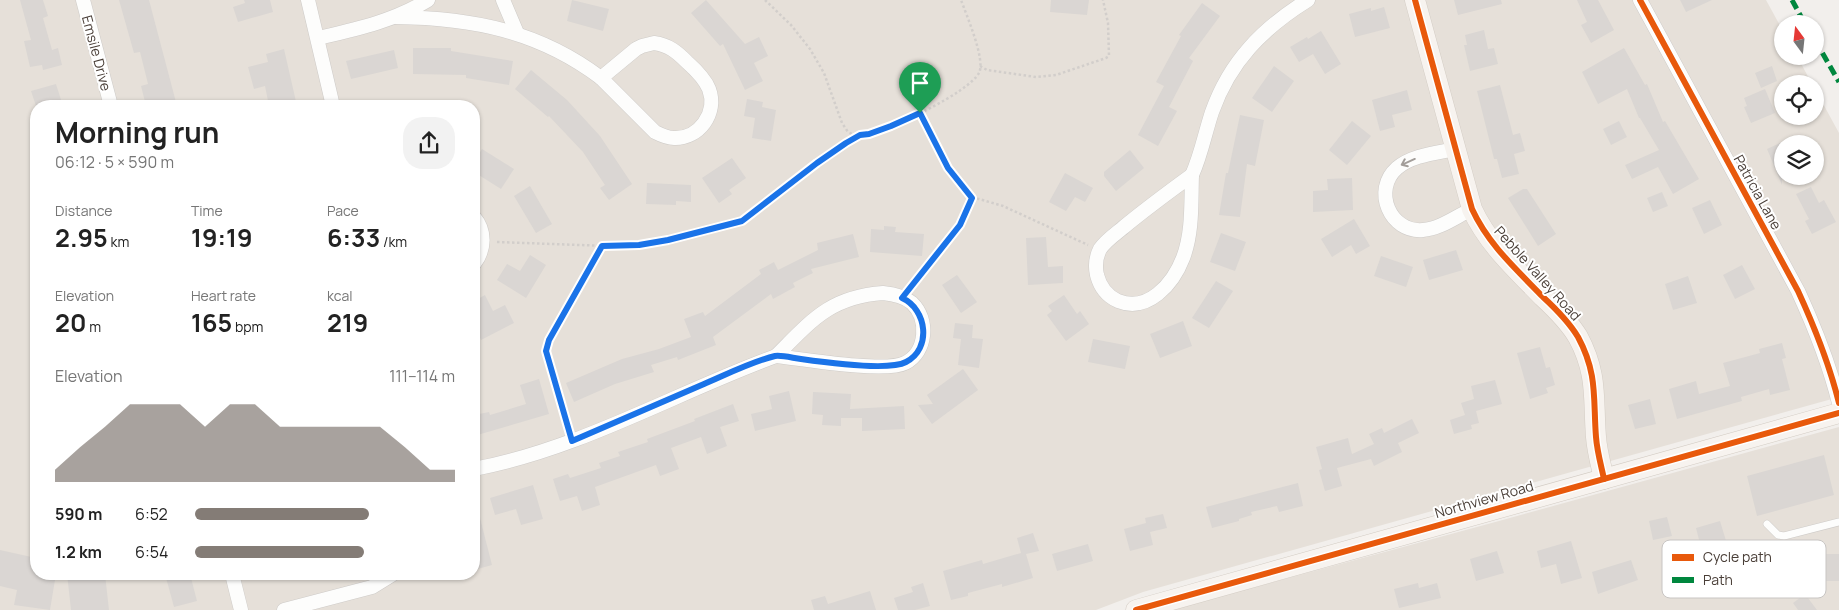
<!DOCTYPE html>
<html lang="en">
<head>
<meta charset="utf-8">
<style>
  :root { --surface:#fff; --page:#f2f2f2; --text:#222; --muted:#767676; --accent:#847c76 }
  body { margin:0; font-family:Manrope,sans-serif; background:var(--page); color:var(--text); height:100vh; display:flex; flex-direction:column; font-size:19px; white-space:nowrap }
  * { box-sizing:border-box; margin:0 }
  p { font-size:16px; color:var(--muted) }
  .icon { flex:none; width:28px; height:28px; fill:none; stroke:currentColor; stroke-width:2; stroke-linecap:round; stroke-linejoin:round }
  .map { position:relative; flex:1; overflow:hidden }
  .side { position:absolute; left:30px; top:100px; width:450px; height:480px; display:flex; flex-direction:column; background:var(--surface); border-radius:20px; box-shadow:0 1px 4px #0004 }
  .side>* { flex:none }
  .needle { width:32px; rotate:345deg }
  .buttons { position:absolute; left:1774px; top:15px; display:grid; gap:10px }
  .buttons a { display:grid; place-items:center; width:50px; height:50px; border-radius:50%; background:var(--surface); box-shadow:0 1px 4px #0004; font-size:25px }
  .pin { position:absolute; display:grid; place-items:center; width:42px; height:42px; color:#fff; margin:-51px -21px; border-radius:50% 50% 50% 0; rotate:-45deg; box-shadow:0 0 5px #0007 }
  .pin .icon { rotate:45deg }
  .round { display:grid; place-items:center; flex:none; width:52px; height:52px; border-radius:20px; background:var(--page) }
  .head { display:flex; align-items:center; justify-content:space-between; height:85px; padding:0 25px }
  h1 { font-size:28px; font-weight:700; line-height:38px }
  .figures { display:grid; grid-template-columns:repeat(3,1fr); gap:8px; height:85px; padding:5px 25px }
  .figures div { display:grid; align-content:center }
  .figures b { font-size:25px; font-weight:700 }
  .figures small { font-size:14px; font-weight:400 }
  .figures p { font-size:14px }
  .chart { height:140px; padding:10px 25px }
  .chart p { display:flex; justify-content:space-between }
  .chart svg { width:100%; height:90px; margin-top:5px; fill:var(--accent); opacity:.7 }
  ul { padding:0 25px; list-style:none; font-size:16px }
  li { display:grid; grid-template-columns:80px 60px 1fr; align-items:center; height:38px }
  li i { height:12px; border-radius:6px; background:var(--accent) }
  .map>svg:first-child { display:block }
  .residential { fill:#e6e0d9; fill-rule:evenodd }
  .building { fill:#dad6d3 }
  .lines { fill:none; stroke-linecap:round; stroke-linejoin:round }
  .lane-casing { stroke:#cecbc8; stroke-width:8 }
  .street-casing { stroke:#cecbc8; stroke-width:15 }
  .secondary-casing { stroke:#d3ccc4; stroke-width:21 }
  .path { stroke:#d2cecb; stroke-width:2.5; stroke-dasharray:2.5 2.5; stroke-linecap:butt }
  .lane { stroke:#fdfdfc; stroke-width:7 }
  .street { stroke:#fdfdfc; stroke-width:14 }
  .secondary { stroke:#f7f3ef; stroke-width:20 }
  .quiet { stroke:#00873e; stroke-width:5; stroke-dasharray:10 5; stroke-linecap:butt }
  .cycleway-casing { stroke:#fff; stroke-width:9 }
  .cycleway { stroke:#e8590c; stroke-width:6 }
  .oneway { stroke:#a39e9a }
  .route-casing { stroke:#fff; stroke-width:10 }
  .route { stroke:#1a73e8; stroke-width:6 }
  .labels { text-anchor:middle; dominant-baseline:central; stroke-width:4; stroke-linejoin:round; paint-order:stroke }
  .street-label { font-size:14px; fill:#493e37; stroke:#fff }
  .key { fill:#fff; stroke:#c8c5c3; stroke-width:1 }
  .key-label { font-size:14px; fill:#493e37 }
</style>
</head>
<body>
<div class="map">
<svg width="1839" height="610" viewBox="0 0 1839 610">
  <rect width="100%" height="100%" fill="#f2efec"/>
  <g class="residential">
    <path d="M0,0H1766L1782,29V56H1797L1812,84H1782V116H1815V89L1839,133V397L1143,592L1096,610H0ZM36,106H474V574H36ZM1782,144H1815V176H1782Z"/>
    <polygon points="1839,427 1839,610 1170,610 1499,521"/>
  </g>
  <g class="building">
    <polygon points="20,0 43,0 48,16 43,18 52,50 58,48 62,65 43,70 42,65 30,67 24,41 31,40"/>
    <polygon points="119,0 149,0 177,106 146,106 141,86 148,84 140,52 134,53"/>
    <polygon points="244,0 270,0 273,12 238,22 233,7 245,3"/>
    <polygon points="572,0 609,9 603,31 567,21"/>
    <polygon points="706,0 745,44 759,37 768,56 754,63 763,81 745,90 723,44 720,46 691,13"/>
    <polygon points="1051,0 1089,0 1087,15 1050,12"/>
    <polygon points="1454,0 1501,0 1502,4 1458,15"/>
    <polygon points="1577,0 1598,0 1614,30 1591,43 1581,25 1587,22"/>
    <polygon points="1680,0 1712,0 1686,12"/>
    <polygon points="1202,3 1220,16 1189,58 1193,61 1169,107 1177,111 1158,146 1138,135 1164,86 1156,82 1181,36 1179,35"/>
    <polygon points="1384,7 1390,28 1355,37 1349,14 1371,8 1371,11"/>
    <polygon points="1484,30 1488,49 1494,48 1498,64 1470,71 1464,45 1467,45 1465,35"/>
    <polygon points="1321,31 1341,64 1325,74 1313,54 1299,62 1290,47 1307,37 1308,39"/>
    <polygon points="413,48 451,48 451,51 513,61 509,85 466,78 466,75 413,74"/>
    <polygon points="1624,48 1645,85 1647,84 1663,122 1665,121 1699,179 1673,194 1658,167 1632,179 1625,165 1659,150 1640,118 1639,118 1627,89 1598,104 1582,72"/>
    <polygon points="284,49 297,106 269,106 265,86 254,89 248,67 268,62 266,54"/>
    <polygon points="394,50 398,68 351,79 346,61"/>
    <polygon points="1274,66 1294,81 1272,112 1252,98"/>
    <polygon points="1772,66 1777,81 1761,88 1755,73"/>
    <polygon points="531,70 567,100 600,136 632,184 609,200 600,188 605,185 583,152 549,116 548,117 515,89"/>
    <polygon points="56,84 63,106 36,106 31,91"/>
    <polygon points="1500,85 1513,135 1520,133 1525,151 1514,154 1519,174 1502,178 1497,159 1494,159 1477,91"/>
    <polygon points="1765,89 1775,113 1751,123 1744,107 1747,106 1744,98"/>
    <polygon points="1407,90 1412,110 1392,115 1395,127 1380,131 1372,100"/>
    <polygon points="747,99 763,102 762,107 776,110 771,141 752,138 755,118 744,116"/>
    <polygon points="1240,115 1264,120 1255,166 1247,164 1240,217 1219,215 1226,173 1228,173"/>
    <polygon points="1352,121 1371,136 1347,165 1329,150"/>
    <polygon points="1619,121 1627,137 1611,145 1603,129"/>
    <polygon points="1782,142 1782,185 1767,149"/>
    <polygon points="482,149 514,169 501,189 474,172 474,162"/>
    <polygon points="1130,150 1144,168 1116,191 1104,176 1104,172"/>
    <polygon points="732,158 746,178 729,190 732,194 719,203 702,178"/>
    <polygon points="1065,173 1093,188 1085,202 1075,197 1066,211 1049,202"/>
    <polygon points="1352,178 1353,210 1313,212 1313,191 1328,190 1327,179"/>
    <polygon points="647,183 691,185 691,202 676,201 676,205 646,204"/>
    <polygon points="530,186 552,224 536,233 514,196"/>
    <polygon points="1811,187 1819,203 1824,200 1836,222 1812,234 1805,221 1809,219 1796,194"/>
    <polygon points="1523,189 1527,189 1556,234 1538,246 1508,198"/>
    <polygon points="1662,192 1668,206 1653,212 1647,198"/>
    <polygon points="1710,200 1722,225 1704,234 1692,208"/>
    <polygon points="1354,219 1370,246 1356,254 1351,245 1332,257 1321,239"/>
    <polygon points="884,226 896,227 895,232 924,234 922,256 870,252 871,229 884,230"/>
    <polygon points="1221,233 1246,242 1235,271 1210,262"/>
    <polygon points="853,234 859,257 811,269 813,273 793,283 795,287 773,299 771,294 713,337 716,345 678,360 677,357 651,365 654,372 615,384 574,402 566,383 622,359 659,349 691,337 684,319 703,312 705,316 761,274 759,270 774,262 778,270 818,250 817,243"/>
    <polygon points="1046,237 1048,267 1063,266 1063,283 1028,285 1026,238"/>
    <polygon points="1456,250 1463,270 1429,280 1423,260"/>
    <polygon points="530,255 546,265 526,298 497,280 507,264 520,271"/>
    <polygon points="1381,256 1413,267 1406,287 1374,276"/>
    <polygon points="1742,265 1755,289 1735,299 1723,275"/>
    <polygon points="957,275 977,302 961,313 942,285"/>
    <polygon points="1688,276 1697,303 1673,310 1665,284"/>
    <polygon points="1216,281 1233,291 1209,328 1192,318"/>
    <polygon points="485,295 493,311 505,305 514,323 481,340 474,324 474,301"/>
    <polygon points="1064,295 1077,314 1080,311 1089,324 1066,341 1047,315 1052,311 1048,306"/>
    <polygon points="1183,321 1192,346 1160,358 1150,334"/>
    <polygon points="955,323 973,325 972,338 983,339 979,368 958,365 961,339 953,338"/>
    <polygon points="1093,339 1130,346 1125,369 1088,362"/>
    <polygon points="1782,343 1786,358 1782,359 1790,390 1770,395 1769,389 1741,397 1742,401 1677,419 1669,389 1696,381 1699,394 1730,386 1723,363 1760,353 1759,349"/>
    <polygon points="1540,347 1546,368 1550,367 1555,385 1546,388 1548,393 1530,399 1517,353"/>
    <polygon points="963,369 978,390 932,424 918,405 933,404 927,395"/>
    <polygon points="539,379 549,414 474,436 474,415 489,412 490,415 526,404 520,385"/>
    <polygon points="1495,380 1502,404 1476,411 1479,423 1471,425 1472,429 1454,434 1450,420 1465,415 1461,403 1474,399 1471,386"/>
    <polygon points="789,391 796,421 755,431 751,414 772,409 769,396"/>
    <polygon points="813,392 851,394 850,409 904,406 905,429 862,431 862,418 841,418 841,426 822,425 823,415 812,414"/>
    <polygon points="1650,399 1656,424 1635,429 1628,405"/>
    <polygon points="733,404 739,421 720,427 727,446 707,454 701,437 671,448 679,469 660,476 656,465 595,487 600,505 582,511 577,496 560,501 553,479 568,474 570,478 601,468 599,463 620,456 618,452 648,442 647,439 695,421 694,419"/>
    <polygon points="1412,419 1419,433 1398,443 1402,452 1374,466 1371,459 1337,468 1342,486 1325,491 1319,470 1322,469 1316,447 1348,438 1352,454 1374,444 1369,434 1382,428 1384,433"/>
    <polygon points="1824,455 1834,495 1757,516 1747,476"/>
    <polygon points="1298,483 1303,506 1279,512 1277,506 1251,512 1252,515 1239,519 1239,521 1212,528 1206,507"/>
    <polygon points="533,485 543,519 521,525 516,509 495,515 490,498"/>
    <polygon points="474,510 478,510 492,565 474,570"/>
    <polygon points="1163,514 1167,528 1150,532 1153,545 1130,551 1124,529 1146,523 1145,518"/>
    <polygon points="1667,517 1672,536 1653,540 1649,521"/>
    <polygon points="1720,521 1727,544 1716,547 1722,571 1708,575 1696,528"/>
    <polygon points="1033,533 1039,551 1026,554 1033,578 1002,587 1002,584 968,593 968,596 951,600 943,571 982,560 983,564 1021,553 1017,538"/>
    <polygon points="1571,541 1582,578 1561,584 1556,564 1541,568 1537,551"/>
    <polygon points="1088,544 1093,561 1057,571 1052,554"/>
    <polygon points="0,550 36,558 36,574 56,574 50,610 14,605 17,590 0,586"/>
    <polygon points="1497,551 1504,573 1476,581 1470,559"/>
    <rect x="1820" y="554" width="19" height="27"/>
    <polygon points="1631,560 1638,580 1598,594 1592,572"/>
    <polygon points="67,574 105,574 109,610 71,610"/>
    <polygon points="165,574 190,574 197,601 174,607"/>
    <polygon points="923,583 930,606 915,610 898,610 894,598 913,592 911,587"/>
    <polygon points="1418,583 1419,588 1437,583 1441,598 1399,608 1394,589"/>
    <polygon points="870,591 876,610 814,610 811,600 825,596 828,604"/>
    <polygon points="1805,594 1817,610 1798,610 1793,603"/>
  </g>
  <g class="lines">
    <g class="lane-casing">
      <polyline id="lane" points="1767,524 1778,535 1784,536 1839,522"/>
    </g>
    <g class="street-casing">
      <g id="street">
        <polyline points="83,0 111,106"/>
        <polyline points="308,0 333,106"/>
        <polyline points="503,0 517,33"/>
        <path d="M1640,0L1798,291C1815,328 1829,363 1839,403"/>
        <path d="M396,17C472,18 539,31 601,78"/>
        <path d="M318,38C357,29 394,21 428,0"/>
        <path d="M654,43C669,45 677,52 687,62C696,70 705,79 709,89C718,113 699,139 674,138C667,138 661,135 655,132L601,78L636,49L642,46Z"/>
        <path d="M1455,149C1437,153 1412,155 1397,168C1372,190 1390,233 1423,230C1440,229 1457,216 1472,209"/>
        <path d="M1192,175C1191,202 1193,232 1183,258C1173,284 1148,313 1118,301C1107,296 1100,287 1097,275C1095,266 1096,257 1100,249C1106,240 1117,233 1125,226C1147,208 1170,191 1192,175Z"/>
        <path d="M1192,175C1201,155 1205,133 1212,112C1230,61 1263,28 1308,0"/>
        <path d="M474,217C486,231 485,250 474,264"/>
        <path d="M883,293C893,294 904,296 912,303C929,319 927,352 905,363C885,373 802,359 776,356C812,320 830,297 883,293Z"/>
        <path d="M474,469C580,449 675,393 776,356"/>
        <polyline points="232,574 241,610"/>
        <polyline points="284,610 372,587 393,574"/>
      </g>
    </g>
    <g class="secondary-casing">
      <g id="secondary">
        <path d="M1415,0L1472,209C1488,244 1516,269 1543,297C1556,309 1569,322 1578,337C1598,374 1593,399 1596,437C1597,451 1601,465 1604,479"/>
        <polyline points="1136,610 1839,413"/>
      </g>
    </g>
    <g class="path">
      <path d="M765,0L791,25L810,49L824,73L842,123L848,132C855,136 862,136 870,134C893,128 968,93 979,73C986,60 966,14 961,0"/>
      <polyline points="980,66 987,70 1036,77 1056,75 1106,58 1109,56 1108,23 1103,0"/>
      <polyline points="920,113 948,167 972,198 979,199 1003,206 1088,245"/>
      <polyline points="497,242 607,246 639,245 668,240 742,221 817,163 860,135"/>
      <polyline points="911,287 960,225 972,198"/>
      <polyline points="568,429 546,351 549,340 602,246"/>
    </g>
    <use href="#lane" class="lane"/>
    <use href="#street" class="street"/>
    <use href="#secondary" class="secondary"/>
    <g class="quiet">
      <polyline points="1792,0 1805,24"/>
      <polyline points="1815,40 1839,82"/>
    </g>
    <g class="cycleway-casing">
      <g id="cycleway">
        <path d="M1415,0L1472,209C1488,244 1516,269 1543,297C1556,309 1569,322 1578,337C1598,374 1593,399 1596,437C1597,451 1601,465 1604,479"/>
        <path d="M1640,0L1798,291C1815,328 1829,363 1839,403"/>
        <polyline points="1136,610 1839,413"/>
      </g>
    </g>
    <use href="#cycleway" class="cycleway"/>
  </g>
  <defs><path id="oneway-shaft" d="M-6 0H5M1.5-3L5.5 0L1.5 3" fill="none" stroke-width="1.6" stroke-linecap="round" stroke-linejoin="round" transform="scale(1.25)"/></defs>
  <use class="oneway" href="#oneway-shaft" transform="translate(1408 162) rotate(156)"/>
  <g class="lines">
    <g class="route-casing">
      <path id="route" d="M920,113L948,168L972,198L960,225L902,298C927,309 932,349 906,362C889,371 822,362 801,359C793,358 782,355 775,356C753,361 725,375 704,384C660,403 616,422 572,441L546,351L549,340L602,246L639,245L668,240L742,221L817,163L846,143L860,135L869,134L891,126Z"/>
    </g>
    <use href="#route" class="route"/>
  </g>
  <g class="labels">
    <g class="street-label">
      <text transform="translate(97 53) rotate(75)">Emsile Drive</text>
      <text transform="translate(1758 192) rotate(61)">Patricia Lane</text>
      <text transform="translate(1538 273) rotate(48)">Pebble Valley Road</text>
      <text transform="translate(1484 499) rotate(-16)">Northview Road</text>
    </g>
  </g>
  <rect x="1662" y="540" width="164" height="58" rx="8" class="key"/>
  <rect x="1672" y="554" width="22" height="7" fill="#e8590c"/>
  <rect x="1672" y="577" width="22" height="6" fill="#00873e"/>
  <g class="key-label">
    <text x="1703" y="562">Cycle path</text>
    <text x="1703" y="585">Path</text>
  </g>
</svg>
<div class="buttons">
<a><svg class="needle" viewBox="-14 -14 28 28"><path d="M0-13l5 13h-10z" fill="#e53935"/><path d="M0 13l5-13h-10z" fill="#767676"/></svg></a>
<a><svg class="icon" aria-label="locate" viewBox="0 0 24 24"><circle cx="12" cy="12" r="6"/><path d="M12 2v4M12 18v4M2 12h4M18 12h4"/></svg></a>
<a><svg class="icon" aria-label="layers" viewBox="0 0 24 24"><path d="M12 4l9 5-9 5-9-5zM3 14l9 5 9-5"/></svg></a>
</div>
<div class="pin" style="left:920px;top:113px;background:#1e9e55"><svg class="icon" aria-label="arrive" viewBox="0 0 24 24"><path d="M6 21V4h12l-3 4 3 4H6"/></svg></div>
<section class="side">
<div class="head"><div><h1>Morning run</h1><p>06:12 · 5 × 590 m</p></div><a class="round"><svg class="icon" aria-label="share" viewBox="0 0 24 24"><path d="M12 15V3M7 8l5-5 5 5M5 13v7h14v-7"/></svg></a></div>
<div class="figures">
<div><p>Distance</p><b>2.95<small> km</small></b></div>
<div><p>Time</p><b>19:19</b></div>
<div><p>Pace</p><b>6:33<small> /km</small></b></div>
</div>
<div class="figures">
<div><p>Elevation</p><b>20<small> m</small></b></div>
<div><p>Heart rate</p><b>165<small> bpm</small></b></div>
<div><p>kcal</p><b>219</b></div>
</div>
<div class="chart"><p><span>Elevation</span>111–114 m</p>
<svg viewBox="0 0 160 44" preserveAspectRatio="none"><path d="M0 44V38L10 27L20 17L30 6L40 6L50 6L60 17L70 6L80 6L90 17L100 17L110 17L120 17L130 17L140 27L150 38L160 38V44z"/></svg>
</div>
<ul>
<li><b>590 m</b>6:52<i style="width:67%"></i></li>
<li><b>1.2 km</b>6:54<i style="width:65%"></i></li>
</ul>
</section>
</div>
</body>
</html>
